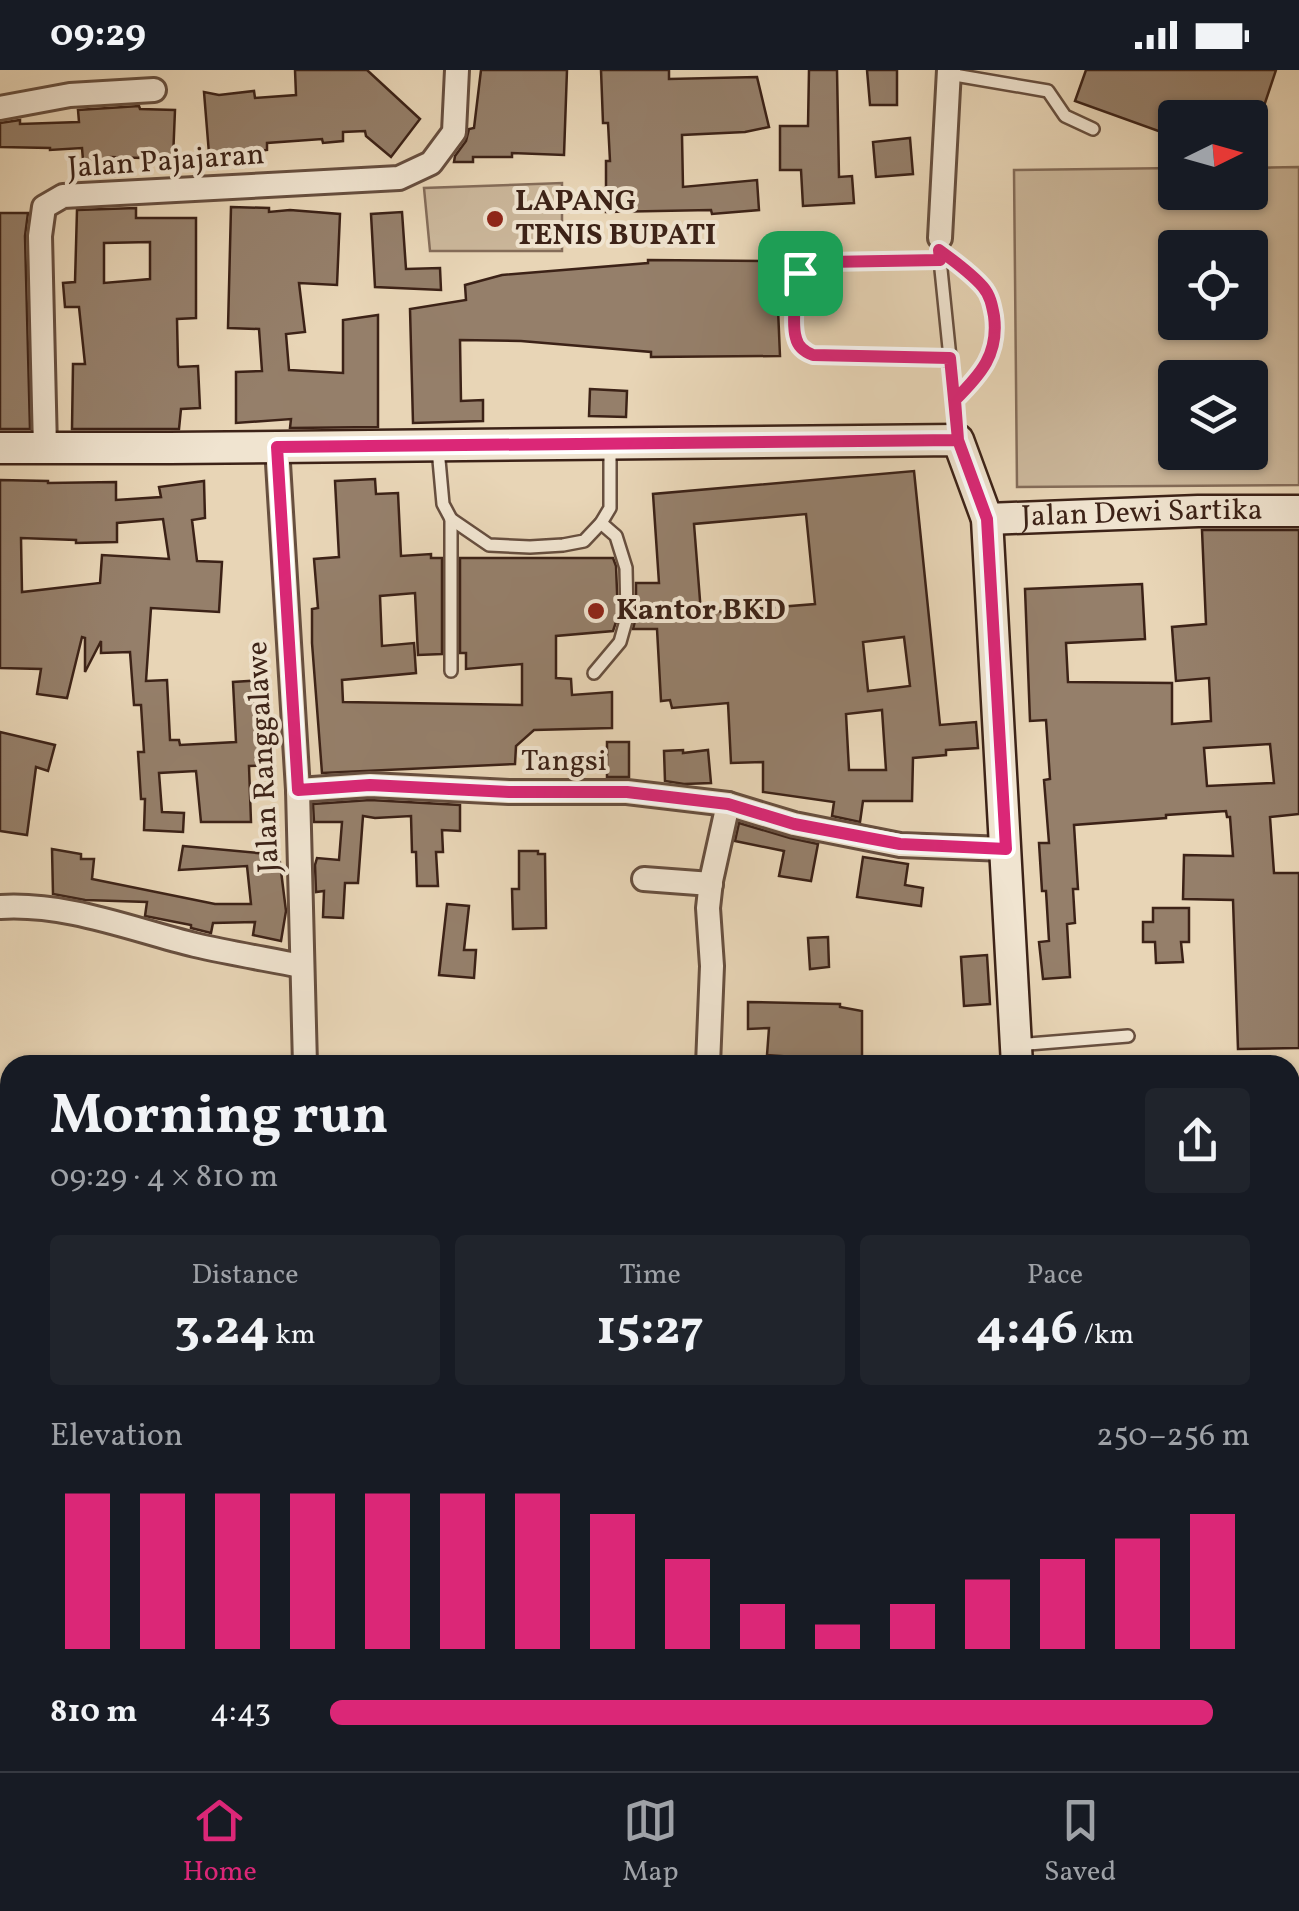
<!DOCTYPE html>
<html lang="en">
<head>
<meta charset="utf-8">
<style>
  :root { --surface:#171b24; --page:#20242c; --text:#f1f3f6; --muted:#9ea1a6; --line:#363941; --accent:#db2777 }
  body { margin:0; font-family:Vollkorn,serif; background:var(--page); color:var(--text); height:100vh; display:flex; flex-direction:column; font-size:38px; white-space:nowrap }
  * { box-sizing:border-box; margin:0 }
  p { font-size:32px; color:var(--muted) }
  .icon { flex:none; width:55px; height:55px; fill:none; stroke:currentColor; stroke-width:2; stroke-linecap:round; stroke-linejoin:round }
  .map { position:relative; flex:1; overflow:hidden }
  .panel { position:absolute; left:0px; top:985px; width:1300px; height:718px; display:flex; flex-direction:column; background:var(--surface); border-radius:30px 30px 0 0; box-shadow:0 2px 8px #0004 }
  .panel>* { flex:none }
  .needle { width:65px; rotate:85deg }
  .controls { position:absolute; left:1158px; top:30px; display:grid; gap:20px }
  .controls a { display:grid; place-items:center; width:110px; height:110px; border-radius:10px; background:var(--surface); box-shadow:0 2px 8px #0004; font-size:50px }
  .pin { position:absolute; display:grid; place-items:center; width:85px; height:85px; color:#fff; margin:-42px; border-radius:20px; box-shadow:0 5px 15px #0006 }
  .round { display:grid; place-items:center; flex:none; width:105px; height:105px; border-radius:10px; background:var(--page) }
  .head { display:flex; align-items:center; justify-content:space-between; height:170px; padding:0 50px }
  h1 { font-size:55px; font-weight:700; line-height:75px }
  .metrics { display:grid; grid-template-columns:repeat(3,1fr); gap:15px; height:170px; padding:10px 50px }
  .metrics div { display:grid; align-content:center; border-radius:10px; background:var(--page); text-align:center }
  .metrics b { font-size:50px; font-weight:700 }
  .metrics small { font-size:28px; font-weight:400 }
  .metrics p { font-size:28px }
  .chart { height:280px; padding:20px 50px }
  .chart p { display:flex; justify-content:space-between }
  .chart svg { width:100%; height:180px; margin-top:10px; stroke:var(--accent); stroke-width:6 }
  ul { padding:0 50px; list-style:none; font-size:32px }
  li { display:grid; grid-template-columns:160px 120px 1fr; align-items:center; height:75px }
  li i { height:25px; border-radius:12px; background:var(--accent) }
  .status { display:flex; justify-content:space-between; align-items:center; height:70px; padding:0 50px; background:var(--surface); direction:ltr }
  .status svg { height:28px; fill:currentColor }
  .dock { display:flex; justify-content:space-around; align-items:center; height:140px; border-top:2px solid var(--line); background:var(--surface); font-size:28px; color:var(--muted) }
  .dock a { display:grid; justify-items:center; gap:5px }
  .dock .active { color:var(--accent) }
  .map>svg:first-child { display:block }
  .green { fill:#cbb79b; stroke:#846c59; stroke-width:2.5; fill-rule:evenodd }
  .building { fill:#957f6a; stroke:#3c2217; stroke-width:2.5; fill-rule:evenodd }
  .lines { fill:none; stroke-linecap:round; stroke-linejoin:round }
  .lane-casing { stroke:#674f3f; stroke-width:16 }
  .street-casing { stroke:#674f3f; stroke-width:28 }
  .secondary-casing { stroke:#3c2217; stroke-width:35 }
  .path { stroke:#3c2217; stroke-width:4; stroke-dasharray:8 5; stroke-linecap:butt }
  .lane { stroke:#f0e4d0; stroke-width:11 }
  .street { stroke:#f0e4d0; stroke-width:22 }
  .secondary { stroke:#f0e4d0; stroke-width:30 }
  .route-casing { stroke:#fff; stroke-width:20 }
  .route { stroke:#db2777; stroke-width:12 }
  .poi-dot { fill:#8f2418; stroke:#f0e4d0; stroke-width:4 }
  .labels { text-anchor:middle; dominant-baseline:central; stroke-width:8; stroke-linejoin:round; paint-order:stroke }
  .street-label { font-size:30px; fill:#3c2217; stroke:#f0e4d0 }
  .poi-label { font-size:30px; font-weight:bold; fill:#3c2217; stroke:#f0e4d0; text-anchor:start }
</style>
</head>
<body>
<div class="status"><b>09:29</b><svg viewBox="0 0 49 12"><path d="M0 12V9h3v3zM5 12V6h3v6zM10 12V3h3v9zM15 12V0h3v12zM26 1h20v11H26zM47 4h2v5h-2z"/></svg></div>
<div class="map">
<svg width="1299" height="1701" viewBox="0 0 1299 1701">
  <rect width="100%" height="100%" fill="#e8d5b6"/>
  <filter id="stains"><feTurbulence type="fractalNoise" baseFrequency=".002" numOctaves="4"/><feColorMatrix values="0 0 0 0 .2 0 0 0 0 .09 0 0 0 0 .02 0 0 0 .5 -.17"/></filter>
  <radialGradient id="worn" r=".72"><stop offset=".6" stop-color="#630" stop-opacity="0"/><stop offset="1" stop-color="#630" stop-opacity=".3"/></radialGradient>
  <g class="green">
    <path d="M1299,97V415L1017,417L1014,100L1175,98V122H1250V98ZM1175,178H1250V252H1175ZM1175,308H1250V382H1175Z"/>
    <polygon points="562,113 562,181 430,181 424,118"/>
  </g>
  <g class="building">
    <polygon points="295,0 367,0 420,49 391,87 366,66 365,61 343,62 343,71 323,73 322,69 267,73 267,80 233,84 234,94 210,96 204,22 219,25 254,21 255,28 296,25"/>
    <polygon points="481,0 567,0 564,85 512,83 512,87 473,87 473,92 454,92 455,86 466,71 469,59 474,58"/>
    <polygon points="601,0 669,0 669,9 757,7 769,57 745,62 682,65 683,117 757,110 759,140 712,144 711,140 606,142 606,91 610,91 608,53 603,53"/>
    <polygon points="809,0 837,0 839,107 852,106 854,133 803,136 801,100 780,100 780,56 808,56"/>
    <polygon points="867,0 897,0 897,35 870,35"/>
    <polygon points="1086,0 1276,0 1260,48 1175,48 1175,67 1075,31"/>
    <polygon points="139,36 140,39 175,40 173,89 111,87 112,99 84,102 82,78 50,80 50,78 0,77 0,53 20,50 20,54 79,52 78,40"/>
    <polygon points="910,68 913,104 876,107 873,72"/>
    <polygon points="231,137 269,138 269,142 290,140 340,144 337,215 299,213 305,262 286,264 289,300 343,303 343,250 378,245 378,357 290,358 291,349 236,353 236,302 262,301 259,259 228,258"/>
    <path d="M136,138V148H196V248L177,249L178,295L179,297L198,296L200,338L181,339L179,359H72L73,294H85L79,237H65L63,213L75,212L77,140ZM150,172V209L104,213V173Z"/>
    <polygon points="402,142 406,199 440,198 441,220 375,217 371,144"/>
    <polygon points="0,143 28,143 25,166 30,359 0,359"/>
    <polygon points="648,190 776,191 780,286 651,287 651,282 521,271 460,270 461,331 483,330 483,351 413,353 410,239 466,230 465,215 502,205 648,193"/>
    <polygon points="590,319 627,321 626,347 589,346"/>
    <path d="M914,401L940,655L976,652L978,678L946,680V685L913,688L912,731H863L860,752L832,746L834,732L763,722V692L731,693L728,633L672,638L670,630L661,631L657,559H633L636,547V513H659L653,424ZM806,444L815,534L701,543L694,454ZM904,567L910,616L868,621L863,572ZM882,640L886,700H849L846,644Z"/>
    <polygon points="375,409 376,424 398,423 401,486 431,484 431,488 442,488 442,584 418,585 415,523 380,526 382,576 414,573 416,603 342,610 343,632 522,635 522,594 466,599 466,583 460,583 460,488 613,488 616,496 618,546 613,561 556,566 556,608 571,609 572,625 612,622 612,658 534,660 516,676 515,694 322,703 312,573 312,539 318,538 314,489 339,487 335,411"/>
    <path d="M0,410L48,411V413L116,412V430L161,427L159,417L204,411L205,448L192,450L197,491L222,492L219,542L151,538L146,611L167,610L170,670H179L180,675L236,672L233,612L262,610L264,639L269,638L273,695L249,696L251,752H201L196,701L159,703L162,742L184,743L183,762L144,760L145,729H141L138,682H144L141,635H134L130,582L101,583V571L85,602V568L82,567L67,628L37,624L41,599L0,598ZM163,449L169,489L102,485L100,513L22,522L21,468L76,470V473L117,472V453Z"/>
    <path d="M1202,460H1299V744L1270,747L1274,803H1299V978L1238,979L1233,830L1183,829L1184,785L1233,786L1230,747H1227L1226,741L1166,745V748L1074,755L1078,819H1073L1075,853L1067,854L1070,907L1043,909L1039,872L1049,871L1046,821H1042L1039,773H1049L1044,710L1050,709L1046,650L1030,651L1025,519L1142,514L1145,569L1066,573L1068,612L1172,613V654L1211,651L1209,608L1176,611L1172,557L1206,554ZM1270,674L1274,713L1207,716L1204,678Z"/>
    <polygon points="0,662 55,675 48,701 36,697 27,765 0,761"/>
    <rect x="607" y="672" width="22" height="35"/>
    <polygon points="683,680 683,683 708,680 711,713 684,714 665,711 664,681"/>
    <polygon points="370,730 460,735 460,761 442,760 443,782 436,782 438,816 417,816 416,782 412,782 411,746 375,748 363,746 358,813 345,813 343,848 323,847 324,821 316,822 315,795 317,788 339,790 342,752 314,752 313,734"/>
    <polygon points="739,753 790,768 818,774 811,811 779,806 784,781 735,771"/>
    <polygon points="183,776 279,785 286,841 281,871 253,865 255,852 213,853 211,863 191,858 191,855 145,846 147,832 85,830 53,824 52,779 81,784 81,789 94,789 92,809 215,834 251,834 247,796 179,800"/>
    <polygon points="519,781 538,781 538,784 545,784 546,858 513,859 512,819 519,819"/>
    <polygon points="863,787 908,794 905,815 923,818 921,836 857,827"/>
    <polygon points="447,834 469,836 464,880 476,880 474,908 439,905"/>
    <polygon points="1153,838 1189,838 1189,872 1181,872 1183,892 1156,893 1155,872 1143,872 1143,852 1153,852"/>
    <polygon points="828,867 829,897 810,899 808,868"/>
    <polygon points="987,885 990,934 964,936 961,887"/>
    <polygon points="748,932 840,934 840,937 862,941 862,995 833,995 833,990 767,985 769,958 748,959"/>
  </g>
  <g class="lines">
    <g class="lane-casing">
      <g id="lane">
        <polyline points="949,4 1048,21 1065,46 1093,59"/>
        <polyline points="940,168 939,180 958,366"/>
        <path d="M939,180C954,191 971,203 983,217C990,225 992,235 994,246C999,284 981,304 955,330"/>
        <path d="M940,190L826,192C818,194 809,195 803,201C795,210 792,256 795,268C798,277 805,281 813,285L950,288"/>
        <polyline points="438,379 443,434 451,449 489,475 530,477 563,475 584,471 601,453 610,438 610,374"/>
        <polyline points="451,449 451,601"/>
        <polyline points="594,603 620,572 627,547 626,498 616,466 601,453"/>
        <polyline points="1016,975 1128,966"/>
      </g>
    </g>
    <g class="street-casing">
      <g id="street">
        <polyline points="0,38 70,25 154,20"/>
        <polyline points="940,168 949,0"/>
        <polyline points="277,377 298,720 305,995"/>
        <polyline points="45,378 40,166 44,137 63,126 399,108 431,93 454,62 457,0"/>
        <polyline points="298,720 370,715 509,722 627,722 728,734 794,754 900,775 1006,779"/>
        <polyline points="644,809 711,814"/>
        <path d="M0,837C68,833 130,859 195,875C230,883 266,889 301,896"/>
        <polyline points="708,995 712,896 708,838 711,811 728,734"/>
        <polyline points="0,1216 10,1216"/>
        <polyline points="333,1692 334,1701"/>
        <polyline points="151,1701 151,1692"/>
        <polyline points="911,1701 911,1692"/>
      </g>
    </g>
    <g class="secondary-casing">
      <g id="secondary">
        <polyline points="0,378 170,378 958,370 987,449 1017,995"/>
        <path id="s1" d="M987,449L1198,441H1299"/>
        <polyline points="0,1536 10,1536"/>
        <polyline points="1290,1537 1299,1537"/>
        <polyline points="1060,1692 1060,1701"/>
      </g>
    </g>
    <polyline class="path" points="0,1307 10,1308"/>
    <use href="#lane" class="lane"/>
    <use href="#street" class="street"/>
    <use href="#secondary" class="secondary"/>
  </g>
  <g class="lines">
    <g class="route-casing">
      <path id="route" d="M800,203C795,214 792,256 796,268C798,277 805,282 813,285L950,288L958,370L987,449L1006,779L900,774L794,754L728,734L627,722H509L370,715L298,720L277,377L958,370L955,330C981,304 999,284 994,246C992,235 990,225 983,217C971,203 954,191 939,180L940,190L826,192L808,196L800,203"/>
    </g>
    <use href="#route" class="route"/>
  </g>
  <g class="poi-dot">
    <circle cx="495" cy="149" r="10"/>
    <circle cx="596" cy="541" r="10"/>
  </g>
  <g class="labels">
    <g class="street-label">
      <text transform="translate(166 92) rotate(-4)">Jalan Pajajaran</text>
      <text stroke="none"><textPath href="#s1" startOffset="155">Jalan Dewi Sartika</textPath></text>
      <text transform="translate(264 687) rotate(-93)">Jalan Ranggalawe</text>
      <text x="564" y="692">Tangsi</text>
    </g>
    <g class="poi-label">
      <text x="515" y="132">LAPANG<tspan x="515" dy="34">TENIS BUPATI</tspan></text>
      <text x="616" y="541">Kantor BKD</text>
    </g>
  </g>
  <rect width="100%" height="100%" filter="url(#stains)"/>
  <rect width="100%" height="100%" fill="url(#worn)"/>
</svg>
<div class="controls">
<a><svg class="needle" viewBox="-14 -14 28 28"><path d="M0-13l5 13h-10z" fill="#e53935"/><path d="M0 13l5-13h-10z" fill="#9ea1a6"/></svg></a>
<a><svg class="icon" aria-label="locate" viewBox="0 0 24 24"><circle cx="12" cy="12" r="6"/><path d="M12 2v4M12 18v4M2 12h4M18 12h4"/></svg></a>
<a><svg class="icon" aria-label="layers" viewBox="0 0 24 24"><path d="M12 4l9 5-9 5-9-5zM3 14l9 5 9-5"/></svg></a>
</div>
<div class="pin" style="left:800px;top:203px;background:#1e9e55"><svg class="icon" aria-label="arrive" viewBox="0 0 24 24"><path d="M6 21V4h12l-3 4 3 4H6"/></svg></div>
<section class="panel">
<div class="head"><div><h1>Morning run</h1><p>09:29 · 4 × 810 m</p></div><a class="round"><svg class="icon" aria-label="share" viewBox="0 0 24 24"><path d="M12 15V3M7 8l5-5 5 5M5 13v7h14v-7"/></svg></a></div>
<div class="metrics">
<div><p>Distance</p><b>3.24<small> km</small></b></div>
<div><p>Time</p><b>15:27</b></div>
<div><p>Pace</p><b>4:46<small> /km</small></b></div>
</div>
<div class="chart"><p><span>Elevation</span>250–256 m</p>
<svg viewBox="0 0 160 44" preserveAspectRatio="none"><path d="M5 44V6M15 44V6M25 44V6M35 44V6M45 44V6M55 44V6M65 44V6M75 44V11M85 44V22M95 44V33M105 44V38M115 44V33M125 44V27M135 44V22M145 44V17M155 44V11"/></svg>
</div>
<ul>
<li><b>810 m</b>4:43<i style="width:96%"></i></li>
</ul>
</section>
</div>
<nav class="dock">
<a class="active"><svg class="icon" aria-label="home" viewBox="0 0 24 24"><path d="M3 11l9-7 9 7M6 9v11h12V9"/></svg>Home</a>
<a><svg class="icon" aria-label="map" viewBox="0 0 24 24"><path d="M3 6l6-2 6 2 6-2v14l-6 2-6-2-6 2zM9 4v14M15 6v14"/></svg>Map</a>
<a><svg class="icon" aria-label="saved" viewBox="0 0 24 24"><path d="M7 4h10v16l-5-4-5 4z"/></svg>Saved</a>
</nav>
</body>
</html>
